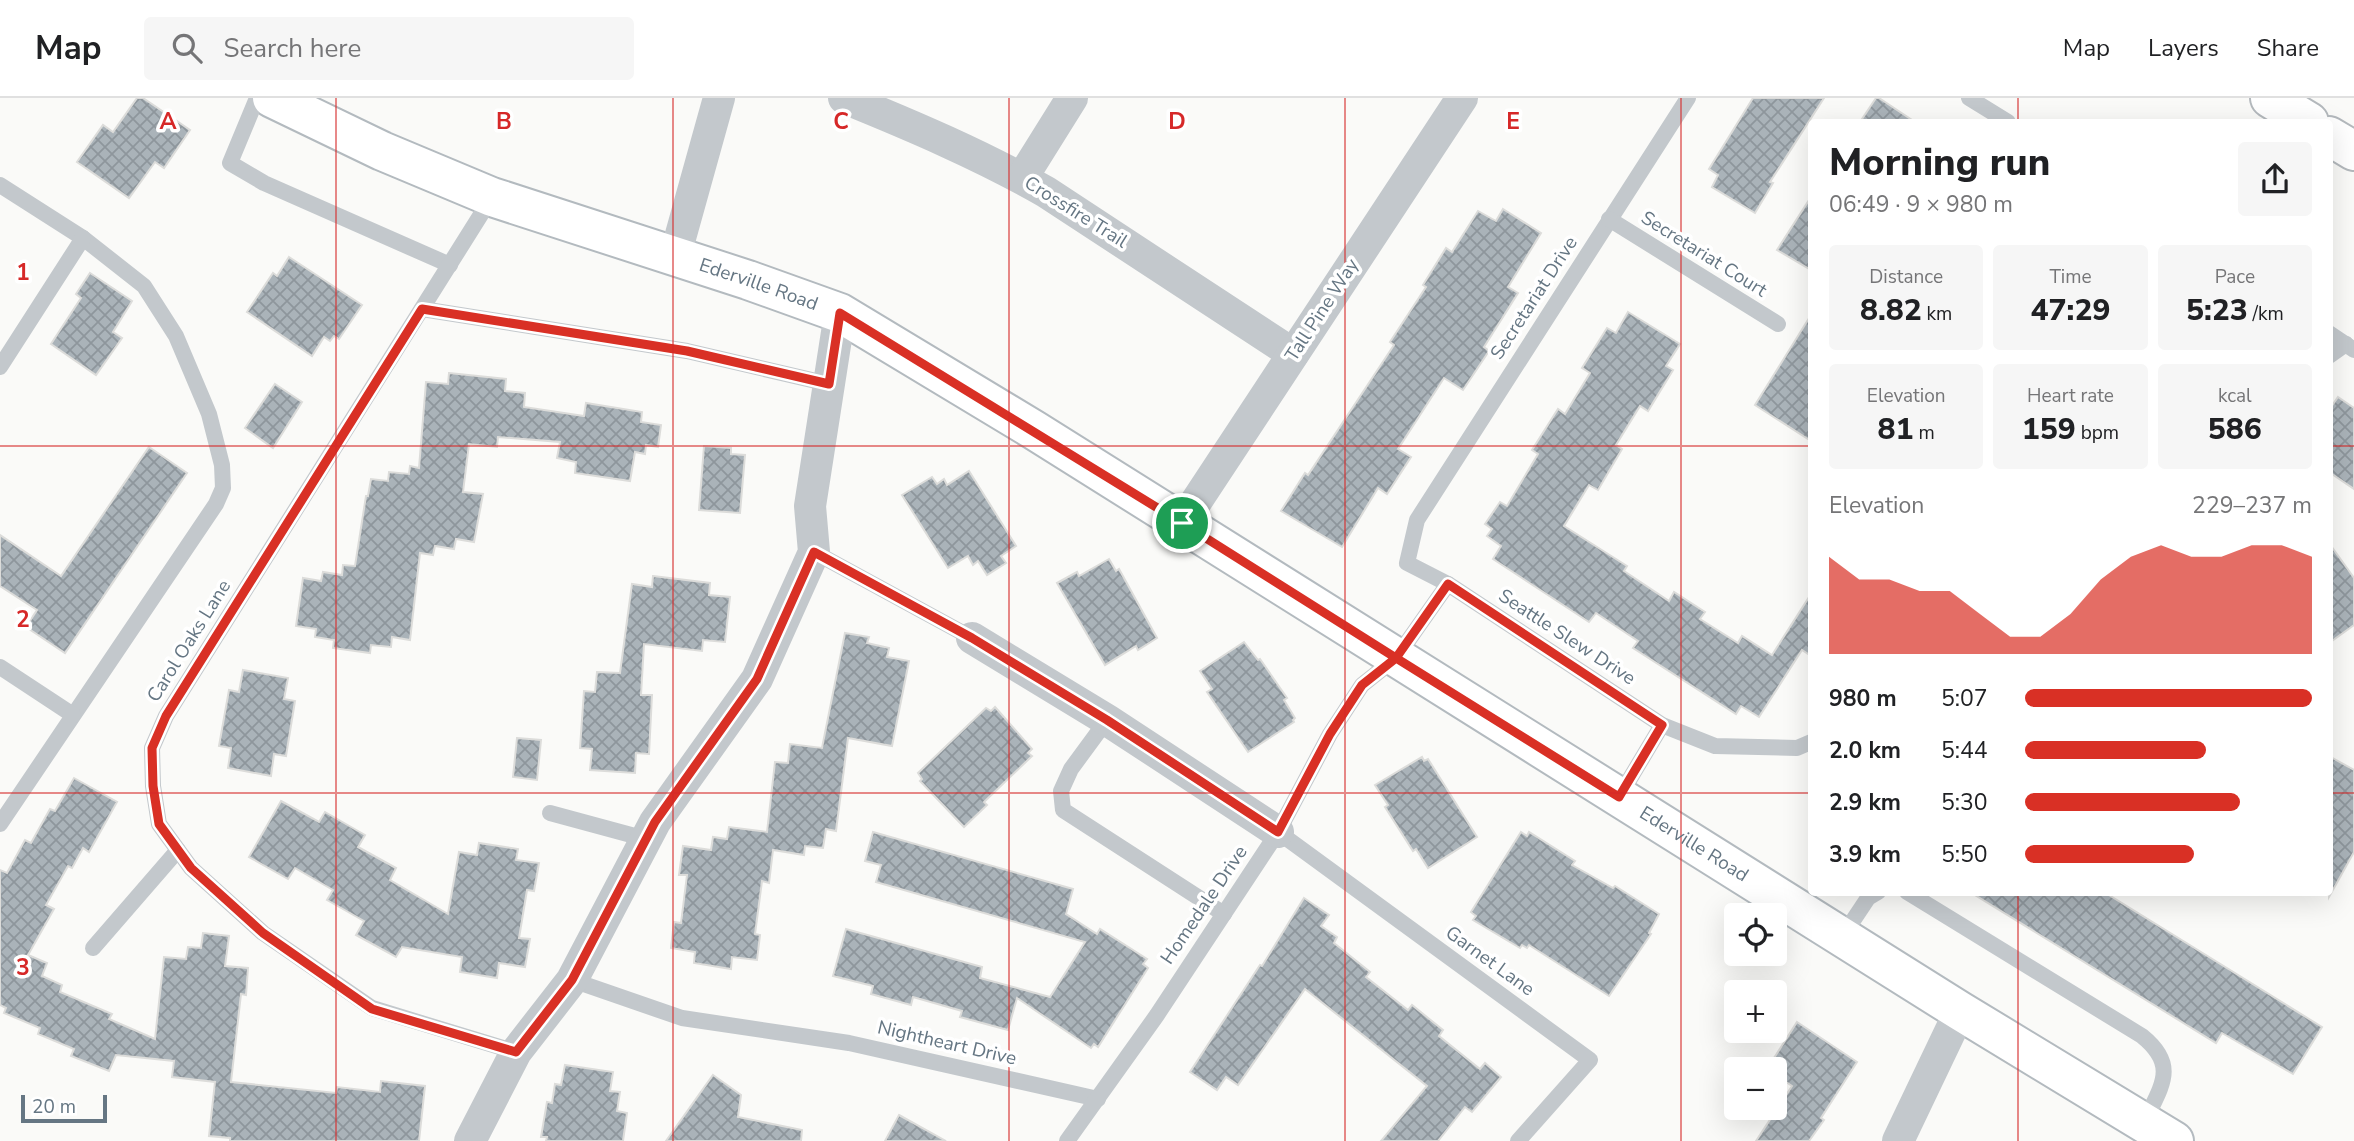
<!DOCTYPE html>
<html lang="en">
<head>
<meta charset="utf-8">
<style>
  :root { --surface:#fff; --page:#f6f6f6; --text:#202124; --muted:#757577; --line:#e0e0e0; --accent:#d93025 }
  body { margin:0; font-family:"Nunito Sans",sans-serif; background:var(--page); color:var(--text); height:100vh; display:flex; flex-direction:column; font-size:26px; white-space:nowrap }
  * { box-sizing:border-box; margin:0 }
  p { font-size:23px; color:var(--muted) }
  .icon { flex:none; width:38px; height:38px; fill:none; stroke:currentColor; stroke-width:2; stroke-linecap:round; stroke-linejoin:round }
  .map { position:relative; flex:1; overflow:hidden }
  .side { position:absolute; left:1808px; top:21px; width:525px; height:777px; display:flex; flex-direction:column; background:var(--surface); border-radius:7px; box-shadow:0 7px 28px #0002 }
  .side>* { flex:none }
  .fabs { position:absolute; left:1724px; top:805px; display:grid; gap:14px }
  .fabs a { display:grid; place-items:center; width:63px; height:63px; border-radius:7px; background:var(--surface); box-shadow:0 7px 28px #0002; font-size:35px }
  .scale { position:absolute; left:21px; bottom:18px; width:86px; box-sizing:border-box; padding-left:7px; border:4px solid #657683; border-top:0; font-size:19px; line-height:24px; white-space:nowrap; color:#657683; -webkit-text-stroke:5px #fff; paint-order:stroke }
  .pin { position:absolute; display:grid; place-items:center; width:60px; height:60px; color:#fff; margin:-30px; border:4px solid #fff; border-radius:50%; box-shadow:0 2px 7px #0007 }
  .round { display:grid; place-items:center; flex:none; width:74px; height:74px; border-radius:7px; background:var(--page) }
  .summary { display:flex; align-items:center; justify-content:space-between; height:119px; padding:0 21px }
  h1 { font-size:38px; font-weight:800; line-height:52px }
  .figures { display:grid; grid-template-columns:repeat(3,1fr); gap:10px; height:119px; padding:7px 21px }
  .figures div { display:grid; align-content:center; border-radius:7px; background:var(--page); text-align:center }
  .figures b { font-size:30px; font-weight:800 }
  .figures small { font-size:19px; font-weight:400 }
  .figures p { font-size:19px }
  .chart { height:196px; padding:14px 21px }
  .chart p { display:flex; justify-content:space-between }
  .chart svg { width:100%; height:126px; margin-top:7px; fill:var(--accent); opacity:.7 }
  ul { padding:0 21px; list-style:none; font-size:23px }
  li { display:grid; grid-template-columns:112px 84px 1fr; align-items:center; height:52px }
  li i { height:18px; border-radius:9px; background:var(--accent) }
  header { display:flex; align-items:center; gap:42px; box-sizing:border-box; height:98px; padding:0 35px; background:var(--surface); border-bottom:2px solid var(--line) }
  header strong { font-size:33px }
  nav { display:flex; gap:38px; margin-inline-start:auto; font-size:24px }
  .search { width:490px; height:63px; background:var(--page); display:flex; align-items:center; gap:18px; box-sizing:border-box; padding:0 24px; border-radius:7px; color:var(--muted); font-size:26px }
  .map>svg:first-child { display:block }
  .building { fill:url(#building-cross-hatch); stroke:#dcdcda; stroke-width:2 }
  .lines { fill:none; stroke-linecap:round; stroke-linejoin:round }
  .secondary-casing { stroke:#b3babf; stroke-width:42 }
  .highway-casing { stroke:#b4b9bd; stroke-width:42 }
  .lane { stroke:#c3c8cc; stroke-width:16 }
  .street { stroke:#c3c8cc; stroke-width:32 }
  .secondary { stroke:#fff; stroke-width:38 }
  .highway { stroke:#fff; stroke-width:38 }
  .route-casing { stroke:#fff; stroke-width:14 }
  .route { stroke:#d93025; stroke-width:9 }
  .grid { fill:none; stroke:#d62828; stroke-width:2; stroke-opacity:0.55 }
  .labels { text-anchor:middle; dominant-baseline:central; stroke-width:7; stroke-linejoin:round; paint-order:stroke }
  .street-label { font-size:19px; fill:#657683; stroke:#fff }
  .grid-label { font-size:23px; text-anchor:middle; font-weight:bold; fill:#d62828; stroke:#fff; stroke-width:7; stroke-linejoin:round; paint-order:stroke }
</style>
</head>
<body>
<header>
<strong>Map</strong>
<div class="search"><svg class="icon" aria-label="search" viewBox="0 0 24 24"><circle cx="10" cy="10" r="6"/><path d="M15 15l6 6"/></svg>Search here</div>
<nav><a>Map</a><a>Layers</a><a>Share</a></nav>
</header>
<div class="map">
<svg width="2354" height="1043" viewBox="0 0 2354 1043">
  <defs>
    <pattern id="building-cross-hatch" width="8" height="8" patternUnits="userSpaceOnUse" patternTransform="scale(1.75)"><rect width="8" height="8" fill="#aab3b9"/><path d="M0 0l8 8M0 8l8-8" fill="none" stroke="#8e969c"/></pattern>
  </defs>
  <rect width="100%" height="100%" fill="#fafaf8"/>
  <g class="building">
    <polygon points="137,0 143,0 190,32 164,70 155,64 129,100 77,64 103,27 113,34"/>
    <polygon points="1753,0 1824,0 1770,84 1773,85 1755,115 1712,89 1718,77 1709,71"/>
    <polygon points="1876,0 1879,0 1915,24 1860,24"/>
    <polygon points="1811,99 1811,172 1777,152"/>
    <polygon points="1503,111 1541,135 1508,189 1518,195 1484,249 1489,253 1463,292 1444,280 1398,351 1411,359 1387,396 1378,390 1342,449 1281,413 1305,375 1308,377 1394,247 1390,244 1426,189 1423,187 1446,150 1452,154 1478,113 1496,123"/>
    <polygon points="289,159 362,207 339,241 334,238 330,243 324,239 312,258 247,214 273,175 277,178"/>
    <polygon points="90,175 132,203 113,234 122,240 96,277 51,246 81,200 76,196"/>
    <polygon points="1628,214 1680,246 1666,268 1673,272 1648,313 1640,308 1616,347 1622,351 1598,392 1589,387 1564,428 1627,468 1624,473 1669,503 1674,494 1705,514 1700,521 1738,545 1742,538 1772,557 1811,496 1811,558 1802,552 1759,619 1741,608 1736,616 1633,550 1638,543 1596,515 1589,524 1493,461 1501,448 1487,438 1492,431 1485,426 1500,404 1507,408 1538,356 1532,352 1558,311 1565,316 1590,275 1582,270 1607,230 1616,235"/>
    <polygon points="1811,217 1811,343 1755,307"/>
    <polygon points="449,275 506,281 505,293 525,295 524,309 584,318 586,305 642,314 641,324 661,327 658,349 646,347 645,356 635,354 630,383 575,375 576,364 557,360 560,344 498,339 497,349 469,346 463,394 483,396 474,444 456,441 454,451 435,448 433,457 420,455 410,542 392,539 391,549 371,547 370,555 333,550 334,542 315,539 316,531 296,528 303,480 321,483 323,474 342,477 343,467 355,468 366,398 368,398 371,381 388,383 389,374 409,376 410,368 419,370 426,284 448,286"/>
    <polygon points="275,286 302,304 273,350 245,330"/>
    <polygon points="2338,299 2354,310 2354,391 2329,374 2329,312"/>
    <polygon points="704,348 731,350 731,356 745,357 740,415 699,412"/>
    <polygon points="149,349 187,375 65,555 26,529 37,512 0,488 0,437 61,478"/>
    <polygon points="969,373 1016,448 1001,458 1006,465 987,477 978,463 973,467 968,458 948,470 902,397 932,379 937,386 944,381 947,387"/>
    <polygon points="2329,445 2354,480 2354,527 2329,545"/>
    <polygon points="1109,461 1116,473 1119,471 1157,540 1138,552 1136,548 1105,567 1057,485 1077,474 1079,478"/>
    <polygon points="653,478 710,485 709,497 730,499 725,544 703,542 702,553 644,546 641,597 652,597 649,656 636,655 635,675 590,672 592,651 580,650 584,593 595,594 597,574 620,575 632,486 652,489"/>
    <polygon points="845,535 869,539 867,545 889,550 887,559 909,563 892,648 848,640 836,733 826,731 823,750 805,748 804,757 773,752 769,785 762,783 755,836 760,837 757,862 732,859 731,871 694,865 695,854 671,850 674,824 681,825 687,777 679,777 683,748 711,752 713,739 727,741 729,729 767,734 775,664 788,665 790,646 822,650"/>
    <polygon points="1244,544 1258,562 1260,561 1287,600 1284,602 1295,620 1293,622 1294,624 1248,654 1207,594 1212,591 1200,573"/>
    <polygon points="243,572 288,580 284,601 295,603 286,658 274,656 271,678 228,670 231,650 219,648 229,592 239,594"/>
    <polygon points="995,609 1032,651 1028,655 1032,658 984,704 987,707 964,729 920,683 922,681 918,675 986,610 991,613"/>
    <polygon points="517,640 541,642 537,682 513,679"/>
    <polygon points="2329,658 2354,672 2354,754 2329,799"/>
    <polygon points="1422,659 1424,663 1428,661 1477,739 1428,770 1416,751 1413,753 1385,709 1388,707 1375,687"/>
    <polygon points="74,680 117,704 89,754 83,750 72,770 68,768 46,807 54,811 28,857 47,865 42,878 62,887 60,894 112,916 109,921 155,941 164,859 186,861 188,849 201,850 203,835 229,838 225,868 248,870 246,897 241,896 231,984 336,995 337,989 380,994 381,983 425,988 419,1043 230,1043 230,1040 209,1038 215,984 172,979 174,963 116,957 109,973 71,958 74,951 38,936 40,930 4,915 6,910 0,907 0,772 7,775 25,742 31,745 50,711 55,713"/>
    <polygon points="281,703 319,724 325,714 365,737 358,749 396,770 390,782 448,816 459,754 477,757 479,745 518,751 516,762 539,765 534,793 527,792 519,840 530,841 525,869 499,865 497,880 460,874 462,859 402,849 396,859 356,837 364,823 327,802 333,792 295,770 288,781 249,759"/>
    <polygon points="873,734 1073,791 1066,816 1097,836 1100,831 1147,861 1143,866 1148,870 1098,949 1094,946 1091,950 1017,900 1008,932 960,919 962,913 913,899 911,907 871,896 873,888 833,878 846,831 982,869 980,880 1050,899 1085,844 876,784 881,767 865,763"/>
    <polygon points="1521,734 1527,738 1529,734 1575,763 1572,767 1613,790 1615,788 1659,816 1649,835 1651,836 1609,898 1529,847 1527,850 1522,847 1520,850 1473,822 1476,818 1471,814"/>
    <polygon points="1970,794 2104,794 2322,929 2293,976 2222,935 2216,945"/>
    <polygon points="1304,800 1329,817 1321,828 1337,839 1334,845 1370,874 1366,879 1408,912 1412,907 1443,932 1439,938 1480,971 1485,965 1501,979 1472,1014 1465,1009 1438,1043 1381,1043 1427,988 1305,891 1238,987 1226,979 1217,992 1190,974 1260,867 1262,868"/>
    <polygon points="1797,924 1857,964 1821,1020 1824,1022 1809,1043 1756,1043 1792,988 1774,976 1774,971 1767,971"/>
    <polygon points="565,967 613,974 610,993 620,994 617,1013 627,1015 623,1043 546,1043 547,1039 541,1039 547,1004 552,1005 555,986 561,987"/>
    <polygon points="713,977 741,997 738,1019 802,1032 801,1043 666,1043"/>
    <polygon points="899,1017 946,1043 885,1043"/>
  </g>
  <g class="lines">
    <g class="secondary-casing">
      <g id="secondary">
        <path id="s1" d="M272,0L382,53L492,99L748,182L840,215L1034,332L1960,913L2174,1043"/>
      </g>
    </g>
    <g class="highway-casing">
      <g id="highway">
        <polyline points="2270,0 2309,24"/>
        <polyline points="2329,38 2354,53"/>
      </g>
    </g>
    <g class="lane">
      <polyline points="257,0 230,65 264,85 450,167"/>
      <polyline points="1688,0 1417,422 1407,465 1448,486 1662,627 1715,648 1797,650 1811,644"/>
      <polyline points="1969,0 2008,24"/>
      <polyline points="0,87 83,140 144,188 176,238 209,316 222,367 223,390 216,406 0,726"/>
      <polyline points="492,99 166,618 152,650 153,688 159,726 191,770 263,835 372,910 516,954"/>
      <polyline points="1609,121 1778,226"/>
      <polyline points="422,211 687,253 829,286"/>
      <polyline points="2329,235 2354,252"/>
      <polyline points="2329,258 2346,246"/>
      <polyline points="0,269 83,140"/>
      <polyline points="814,454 972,540"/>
      <polyline points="0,569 73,617"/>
      <polyline points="1107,622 1071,671 1061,693 1063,712 1224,816"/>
      <polyline points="1619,699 1662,627"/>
      <polyline points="550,715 646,741"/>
      <polyline points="1278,734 1590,962 1518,1043"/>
      <path d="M1907,794L2142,938C2179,968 2161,988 2144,1025"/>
      <polyline points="1842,839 1868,800 1878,794"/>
      <polyline points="93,850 178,752"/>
      <polyline points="572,882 682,920 849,945 1098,1001"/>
      <polyline points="1067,1043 1157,917 1278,734 1330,636 1362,587 1396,560 1448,486"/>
    </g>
    <g class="street">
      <path d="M844,0C913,28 981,57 1046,94L1293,256"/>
      <polyline points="1022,80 1072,0"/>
      <polyline points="675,158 719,0"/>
      <polyline points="1182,425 1462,0"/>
      <polyline points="972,540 1107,622 1278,734"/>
      <polyline points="470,1043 516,954 572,882 655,724 757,581 814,454 810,408 840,215"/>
      <polyline points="1898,1043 1960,913"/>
    </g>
    <use href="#secondary" class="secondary"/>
    <use href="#highway" class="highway"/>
  </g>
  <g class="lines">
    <g class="route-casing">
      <polyline id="route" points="1182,425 840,215 829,286 687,253 422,211 166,618 152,650 153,688 159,726 191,770 263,835 372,911 516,954 572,882 655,724 757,581 814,454 972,540 1107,622 1278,734 1330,636 1362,587 1396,560 1619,699 1662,627 1448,486 1396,560 1182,425"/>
    </g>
    <use href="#route" class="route"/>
  </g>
  <path class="grid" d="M336,0V1043M673,0V1043M1009,0V1043M1345,0V1043M1681,0V1043M2018,0V24M0,348H1811M2329,348H2354M0,695H1811M2329,695H2354M2018,794V1043"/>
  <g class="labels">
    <g class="street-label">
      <text transform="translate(1076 114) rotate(32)">Crossfire Trail</text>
      <text transform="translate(1704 156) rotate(32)">Secretariat Court</text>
      <text stroke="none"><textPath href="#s1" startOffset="522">Ederville Road</textPath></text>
      <text transform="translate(1534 200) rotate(-57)">Secretariat Drive</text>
      <text transform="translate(1322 212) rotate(-57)">Tall Pine Way</text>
      <text transform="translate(1567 539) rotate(33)">Seattle Slew Drive</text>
      <text transform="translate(189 543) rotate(-58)">Carol Oaks Lane</text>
      <text stroke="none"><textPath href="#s1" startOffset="1614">Ederville Road</textPath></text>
      <text transform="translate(1204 807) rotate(-56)">Homedale Drive</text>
      <text transform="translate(1490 863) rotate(36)">Garnet Lane</text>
      <text transform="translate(947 945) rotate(13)">Nightheart Drive</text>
    </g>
  </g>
  <g class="grid-label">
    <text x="168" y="31">A</text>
    <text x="504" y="31">B</text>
    <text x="841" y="31">C</text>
    <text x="1177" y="31">D</text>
    <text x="1513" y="31">E</text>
    <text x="23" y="182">1</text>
    <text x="23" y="529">2</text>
    <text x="23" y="877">3</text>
  </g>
</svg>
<div class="fabs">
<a><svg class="icon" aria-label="locate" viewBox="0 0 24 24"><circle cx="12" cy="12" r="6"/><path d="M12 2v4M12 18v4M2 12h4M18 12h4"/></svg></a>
<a>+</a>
<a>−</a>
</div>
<div class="scale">20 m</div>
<div class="pin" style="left:1182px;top:425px;background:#1e9e55"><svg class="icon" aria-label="arrive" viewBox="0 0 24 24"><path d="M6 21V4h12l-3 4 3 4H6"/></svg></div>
<section class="side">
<div class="summary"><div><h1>Morning run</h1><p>06:49 · 9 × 980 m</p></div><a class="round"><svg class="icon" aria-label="share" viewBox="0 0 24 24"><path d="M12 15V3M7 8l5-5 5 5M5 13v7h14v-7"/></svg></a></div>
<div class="figures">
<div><p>Distance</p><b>8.82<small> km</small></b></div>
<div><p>Time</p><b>47:29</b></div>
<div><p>Pace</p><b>5:23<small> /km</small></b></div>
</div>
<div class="figures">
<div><p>Elevation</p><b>81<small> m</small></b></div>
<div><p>Heart rate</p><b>159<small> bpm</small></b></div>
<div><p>kcal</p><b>586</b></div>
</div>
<div class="chart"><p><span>Elevation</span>229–237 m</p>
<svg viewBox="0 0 160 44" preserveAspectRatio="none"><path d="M0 44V10L10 18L20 18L30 22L40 22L50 30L60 38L70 38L80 30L90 18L100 10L110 6L120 10L130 10L140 6L150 6L160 10V44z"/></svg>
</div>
<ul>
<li><b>980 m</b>5:07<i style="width:100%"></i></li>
<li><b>2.0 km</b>5:44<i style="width:63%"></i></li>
<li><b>2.9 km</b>5:30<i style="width:75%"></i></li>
<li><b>3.9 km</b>5:50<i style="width:59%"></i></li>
</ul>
</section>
</div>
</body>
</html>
